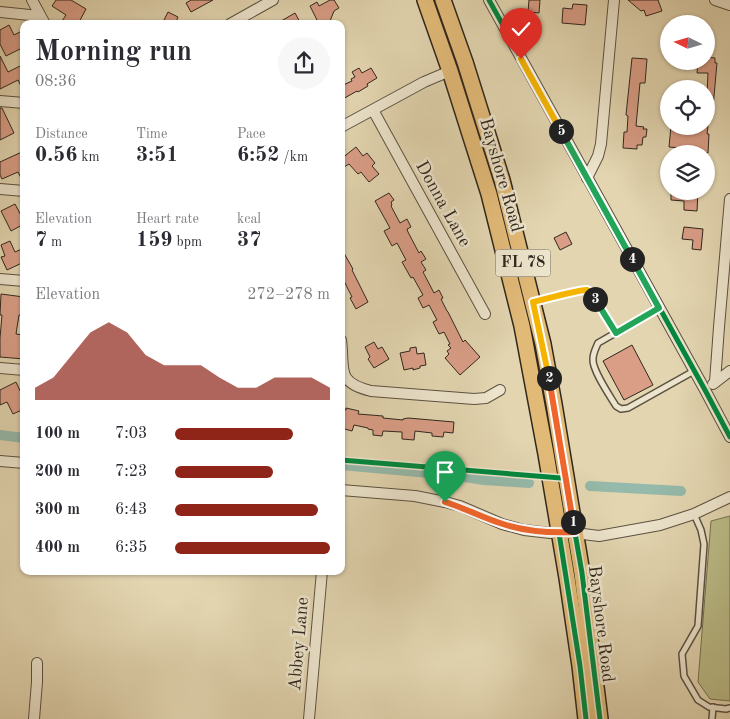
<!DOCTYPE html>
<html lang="en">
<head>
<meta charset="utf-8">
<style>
  :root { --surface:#fff; --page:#f7f7f7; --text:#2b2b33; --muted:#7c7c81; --accent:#8f2418 }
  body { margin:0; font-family:"Old Standard TT",serif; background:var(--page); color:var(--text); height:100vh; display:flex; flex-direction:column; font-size:19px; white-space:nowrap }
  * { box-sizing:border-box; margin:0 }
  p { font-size:16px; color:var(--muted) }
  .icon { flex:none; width:28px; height:28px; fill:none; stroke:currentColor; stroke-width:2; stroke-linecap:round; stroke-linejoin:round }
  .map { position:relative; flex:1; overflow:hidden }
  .panel { position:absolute; left:20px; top:20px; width:325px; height:555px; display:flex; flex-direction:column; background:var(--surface); border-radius:10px; box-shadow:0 1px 4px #0004 }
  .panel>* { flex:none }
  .needle { width:32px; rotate:275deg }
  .controls { position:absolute; left:660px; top:15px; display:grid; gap:10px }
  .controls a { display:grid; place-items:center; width:55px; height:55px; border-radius:50%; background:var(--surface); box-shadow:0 1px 4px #0004; font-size:25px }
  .pin { position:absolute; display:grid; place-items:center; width:42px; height:42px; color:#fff; margin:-51px -21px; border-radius:50% 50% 50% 0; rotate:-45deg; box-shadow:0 0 5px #0007 }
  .pin .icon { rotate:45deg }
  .km { position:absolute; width:25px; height:25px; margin:-12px; border-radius:50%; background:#222; color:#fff; font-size:14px; line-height:25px; text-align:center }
  .round { display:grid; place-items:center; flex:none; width:52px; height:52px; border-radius:26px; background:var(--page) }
  .head { display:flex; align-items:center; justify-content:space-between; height:85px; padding:0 15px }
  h1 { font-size:28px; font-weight:700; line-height:38px }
  .stats { display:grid; grid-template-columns:repeat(3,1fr); gap:8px; height:85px; padding:5px 15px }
  .stats div { display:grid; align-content:center }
  .stats b { font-size:21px; font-weight:700 }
  .stats small { font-size:14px; font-weight:400 }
  .stats p { font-size:14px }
  .chart { height:140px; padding:10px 15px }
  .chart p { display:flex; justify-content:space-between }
  .chart svg { width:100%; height:90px; margin-top:5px; fill:var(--accent); opacity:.7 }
  ul { padding:0 15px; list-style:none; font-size:16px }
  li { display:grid; grid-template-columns:80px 60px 1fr; align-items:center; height:38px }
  li i { height:12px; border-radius:6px; background:var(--accent) }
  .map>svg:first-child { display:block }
  .green { fill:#babb87; stroke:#757152 }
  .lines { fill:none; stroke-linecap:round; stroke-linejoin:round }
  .canal { stroke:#95b9aa; stroke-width:10 }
  .building { fill:#da9e87; stroke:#30271d }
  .service-casing { stroke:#5c5242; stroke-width:8 }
  .minor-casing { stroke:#5c5242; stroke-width:12 }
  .primary-casing { stroke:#30271d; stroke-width:18 }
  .service { stroke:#ece4cc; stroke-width:5 }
  .minor { stroke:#ece4cc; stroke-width:10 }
  .primary { stroke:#e1ba78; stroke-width:15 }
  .cycleway-casing { stroke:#ece4cc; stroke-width:8 }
  .cycleway { stroke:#00873e; stroke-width:5 }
  .split-1-casing { stroke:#fff; stroke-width:10 }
  .split-2-casing { stroke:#fff; stroke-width:10 }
  .split-3-casing { stroke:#fff; stroke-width:10 }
  .split-4-casing { stroke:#fff; stroke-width:10 }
  .split-5-casing { stroke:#fff; stroke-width:10 }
  .split-6-casing { stroke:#fff; stroke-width:10 }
  .split-1 { stroke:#f0652b; stroke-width:6 }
  .split-2 { stroke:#f0652b; stroke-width:6 }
  .split-3 { stroke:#f5b400; stroke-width:6 }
  .split-4 { stroke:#22a559; stroke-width:6 }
  .split-5 { stroke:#22a559; stroke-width:6 }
  .split-6 { stroke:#f5b400; stroke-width:6 }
  .labels { text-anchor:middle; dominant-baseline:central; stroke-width:5; stroke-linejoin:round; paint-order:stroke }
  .shield { fill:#ece4cc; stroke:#686052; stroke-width:1 }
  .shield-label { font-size:16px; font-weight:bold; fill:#30271d }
  .street-label { font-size:18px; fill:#30271d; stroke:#ece4cc }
</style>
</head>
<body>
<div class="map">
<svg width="730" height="719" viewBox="0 0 730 719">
  <rect width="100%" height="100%" fill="#e2d5b0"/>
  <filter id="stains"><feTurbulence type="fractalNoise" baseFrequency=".004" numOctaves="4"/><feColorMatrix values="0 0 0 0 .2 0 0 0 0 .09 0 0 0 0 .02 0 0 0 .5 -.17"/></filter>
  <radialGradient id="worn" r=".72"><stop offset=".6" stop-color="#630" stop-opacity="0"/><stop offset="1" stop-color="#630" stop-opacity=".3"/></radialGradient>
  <polygon class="green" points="730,516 730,701 710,699 698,682 711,521"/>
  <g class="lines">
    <g class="canal">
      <polyline points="0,435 24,438"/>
      <polyline points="341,465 451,475 484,480 529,483"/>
      <polyline points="590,486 681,491"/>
    </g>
  </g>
  <g class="building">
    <polygon points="56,0 71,0 86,9 78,24 60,24 66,15 52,6"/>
    <polygon points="191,0 213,0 191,12 186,3"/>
    <polygon points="330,0 334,0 339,8 334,11 330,21 325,24 319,24 310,6 317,2 319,6"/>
    <polygon points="529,0 540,0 539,13 528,12"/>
    <polygon points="628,0 658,0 662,11 646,16 644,10 641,11"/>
    <polygon points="573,4 587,5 585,25 562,23 563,8 572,9"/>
    <polygon points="168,12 178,17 175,24 162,24"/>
    <polygon points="295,13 301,24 276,24"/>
    <polygon points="9,25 14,35 24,30 24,47 6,56 0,44 0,30"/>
    <polygon points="0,56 8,72 24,64 24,92 18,80 0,89"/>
    <polygon points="706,57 715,58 715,63 717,63 712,118 706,118 708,73 697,73 698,61 706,61"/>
    <polygon points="632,58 647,59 645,83 640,83 636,126 644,127 643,129 647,129 646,137 643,137 642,145 637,145 637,149 623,148 624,132 627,132 628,116 626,115"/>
    <polygon points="359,68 362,73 371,68 377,78 367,84 368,86 358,92 357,91 341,100 341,86 352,81 351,79 355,77 352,72"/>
    <polygon points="0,108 2,108 14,133 0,140"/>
    <polygon points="671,126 708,126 707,134 709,134 708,153 694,152 694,149 669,147"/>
    <polygon points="356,147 363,156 367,153 375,163 372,166 379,174 369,182 361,172 358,174 349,164 341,169 341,159"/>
    <polygon points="24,151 24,184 18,172 2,179 0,175 0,162"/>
    <polygon points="671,191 698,191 697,211 684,210 684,201 671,200"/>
    <polygon points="389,193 394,200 391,202 392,205 391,206 400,223 407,219 411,227 407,229 408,232 419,253 421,251 426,259 421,262 426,270 423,272 434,293 439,290 443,298 441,299 447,311 448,312 463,342 465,340 480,357 460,375 445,358 449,354 447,351 451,348 448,345 450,344 444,332 439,334 433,322 437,320 429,305 423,308 418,298 423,295 413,277 411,278 402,262 406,260 397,243 392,246 384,231 390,228 375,201"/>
    <polygon points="15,204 24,221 24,224 11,231 1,211"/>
    <polygon points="684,227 703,229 701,250 692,249 693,240 682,239"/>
    <polygon points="566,232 572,244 560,250 554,238"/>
    <polygon points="10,241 15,252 24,248 24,262 7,270 1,257 5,256 1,245"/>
    <polygon points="341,248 353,269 352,270 368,302 356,309 350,298 352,297 344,281 341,283"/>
    <polygon points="1,294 24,297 24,316 19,315 16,334 24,335 24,359 0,357 0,338 2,315 0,315"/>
    <polygon points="374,342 378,349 382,347 389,359 374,368 368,359 370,357 365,347"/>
    <polygon points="632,345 653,385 624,400 603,361"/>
    <polygon points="416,347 417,354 424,353 426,365 420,366 420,368 413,370 413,368 404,370 400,353 410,351 410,348"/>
    <polygon points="16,382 24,399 24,409 13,414 7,402 0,405 0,390"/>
    <polygon points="346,408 359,411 358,414 383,416 383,418 403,420 403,419 408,418 454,422 453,433 444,432 443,437 432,436 432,433 415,431 414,440 402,439 402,432 383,431 382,436 373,435 373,430 368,429 368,428 354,425 352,431 341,428 341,409 346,410"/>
  </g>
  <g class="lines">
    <g class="service-casing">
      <g id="service">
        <polyline points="533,302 578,291 587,290 592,293 616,333"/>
        <path d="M659,308L598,343C596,348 593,353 593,359C592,370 610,396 616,406L621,409L628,408L694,371"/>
        <polyline points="694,514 701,530 704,544 698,626 682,654 684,676 698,700 709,707 726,709 730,708"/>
        <polyline points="712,719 713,707"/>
      </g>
    </g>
    <g class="minor-casing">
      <g id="minor">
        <polyline points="32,0 45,24"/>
        <polyline points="489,0 705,390 730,437"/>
        <polyline points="715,0 730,5"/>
        <polyline points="0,12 40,16"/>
        <polyline points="230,24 273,0"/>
        <polyline points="0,101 24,103"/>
        <polyline points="373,110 485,314"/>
        <polyline points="341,127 424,82 450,71"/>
        <polyline points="587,178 598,156 601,144 614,0"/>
        <polyline points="0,189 24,191"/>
        <polyline points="0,279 24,281"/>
        <path d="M341,340C345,369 335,382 371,391L474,399L486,398L500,390"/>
        <polyline points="0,368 24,370"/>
        <polyline points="715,382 719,327 730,199"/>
        <polyline points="713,384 730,371"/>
        <polyline points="0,461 24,463"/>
        <polyline points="341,490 415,496 445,502 460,506 502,524 524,530 550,533 575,533 599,536 660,525 694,514 730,497"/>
        <polyline points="34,719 37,682 37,663"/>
        <polyline points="309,719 322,571"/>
      </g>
    </g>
    <g class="primary-casing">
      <g id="primary">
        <polyline points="425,0 450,71 489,194 522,326 546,454 567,578 580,666 586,719"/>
        <polyline points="443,0 465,62 502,180 543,344 554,404 582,573 600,719"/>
      </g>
    </g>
    <use href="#service" class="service"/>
    <use href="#minor" class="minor"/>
    <use href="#primary" class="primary"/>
    <g class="cycleway-casing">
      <g id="cycleway">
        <polyline points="489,0 705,390 730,437"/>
        <polyline points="341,460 561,478"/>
        <polyline points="559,533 580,666 586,719"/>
        <polyline points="575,533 582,573 600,719"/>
      </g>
    </g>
    <use href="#cycleway" class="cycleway"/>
  </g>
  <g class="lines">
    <g class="split-1-casing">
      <path id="split-1" d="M445,502C465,508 483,518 503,524C527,532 550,533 575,532L573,522"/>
    </g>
    <g class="split-2-casing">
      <polyline id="split-2" points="549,378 573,522"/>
    </g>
    <g class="split-3-casing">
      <path id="split-3" d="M549,378L533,302C542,300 581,289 587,290C592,292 593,296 595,299"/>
    </g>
    <g class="split-4-casing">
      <polyline id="split-4" points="595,299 616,333 659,308 632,259"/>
    </g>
    <g class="split-5-casing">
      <polyline id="split-5" points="561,131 632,259"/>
    </g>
    <g class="split-6-casing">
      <polyline id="split-6" points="521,59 561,131"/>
    </g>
    <use href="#split-1" class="split-1"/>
    <use href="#split-2" class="split-2"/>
    <use href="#split-3" class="split-3"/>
    <use href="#split-4" class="split-4"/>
    <use href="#split-5" class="split-5"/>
    <use href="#split-6" class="split-6"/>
  </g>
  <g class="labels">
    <rect class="shield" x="495.5" y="249.5" width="55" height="27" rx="4"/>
    <g class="shield-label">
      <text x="523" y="263">FL 78</text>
    </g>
    <g class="street-label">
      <text transform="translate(501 175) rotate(74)">Bayshore Road</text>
      <text transform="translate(443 204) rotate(61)">Donna Lane</text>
      <text transform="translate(601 624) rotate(83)">Bayshore Road</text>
      <text transform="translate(299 644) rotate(-85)">Abbey Lane</text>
    </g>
  </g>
  <rect width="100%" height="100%" filter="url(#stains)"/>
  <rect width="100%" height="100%" fill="url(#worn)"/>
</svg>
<div class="controls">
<a><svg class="needle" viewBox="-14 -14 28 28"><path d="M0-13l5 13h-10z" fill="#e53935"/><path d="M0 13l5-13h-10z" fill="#7c7c81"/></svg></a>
<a><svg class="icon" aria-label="locate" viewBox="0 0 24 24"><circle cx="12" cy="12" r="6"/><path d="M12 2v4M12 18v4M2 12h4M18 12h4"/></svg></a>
<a><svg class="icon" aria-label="layers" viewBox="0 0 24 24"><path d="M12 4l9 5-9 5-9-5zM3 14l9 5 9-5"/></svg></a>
</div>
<div class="pin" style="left:445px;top:502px;background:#1e9e55"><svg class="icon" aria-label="arrive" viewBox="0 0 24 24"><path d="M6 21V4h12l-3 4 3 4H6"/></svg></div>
<div class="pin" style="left:521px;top:59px;background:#d93025"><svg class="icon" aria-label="check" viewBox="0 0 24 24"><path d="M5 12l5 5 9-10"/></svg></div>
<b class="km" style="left:573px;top:522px">1</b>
<b class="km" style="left:549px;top:378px">2</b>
<b class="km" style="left:595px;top:299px">3</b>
<b class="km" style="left:632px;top:259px">4</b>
<b class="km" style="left:561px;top:131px">5</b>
<section class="panel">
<div class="head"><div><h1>Morning run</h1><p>08:36</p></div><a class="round"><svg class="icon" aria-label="share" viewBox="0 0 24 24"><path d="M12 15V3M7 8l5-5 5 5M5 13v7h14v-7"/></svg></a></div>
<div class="stats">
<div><p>Distance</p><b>0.56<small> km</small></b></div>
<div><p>Time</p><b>3:51</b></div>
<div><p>Pace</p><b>6:52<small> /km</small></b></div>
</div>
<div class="stats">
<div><p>Elevation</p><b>7<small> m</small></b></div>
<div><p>Heart rate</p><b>159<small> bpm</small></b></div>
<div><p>kcal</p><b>37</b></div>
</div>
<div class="chart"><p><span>Elevation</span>272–278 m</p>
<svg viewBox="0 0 160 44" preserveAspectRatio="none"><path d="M0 44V38L10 33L20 22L30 11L40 6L50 11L60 22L70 27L80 27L90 27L100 33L110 38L120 38L130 33L140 33L150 33L160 38V44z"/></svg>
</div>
<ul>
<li><b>100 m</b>7:03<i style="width:76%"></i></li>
<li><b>200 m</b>7:23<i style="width:63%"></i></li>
<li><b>300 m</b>6:43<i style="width:92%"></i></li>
<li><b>400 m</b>6:35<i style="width:100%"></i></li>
</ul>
</section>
</div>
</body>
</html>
